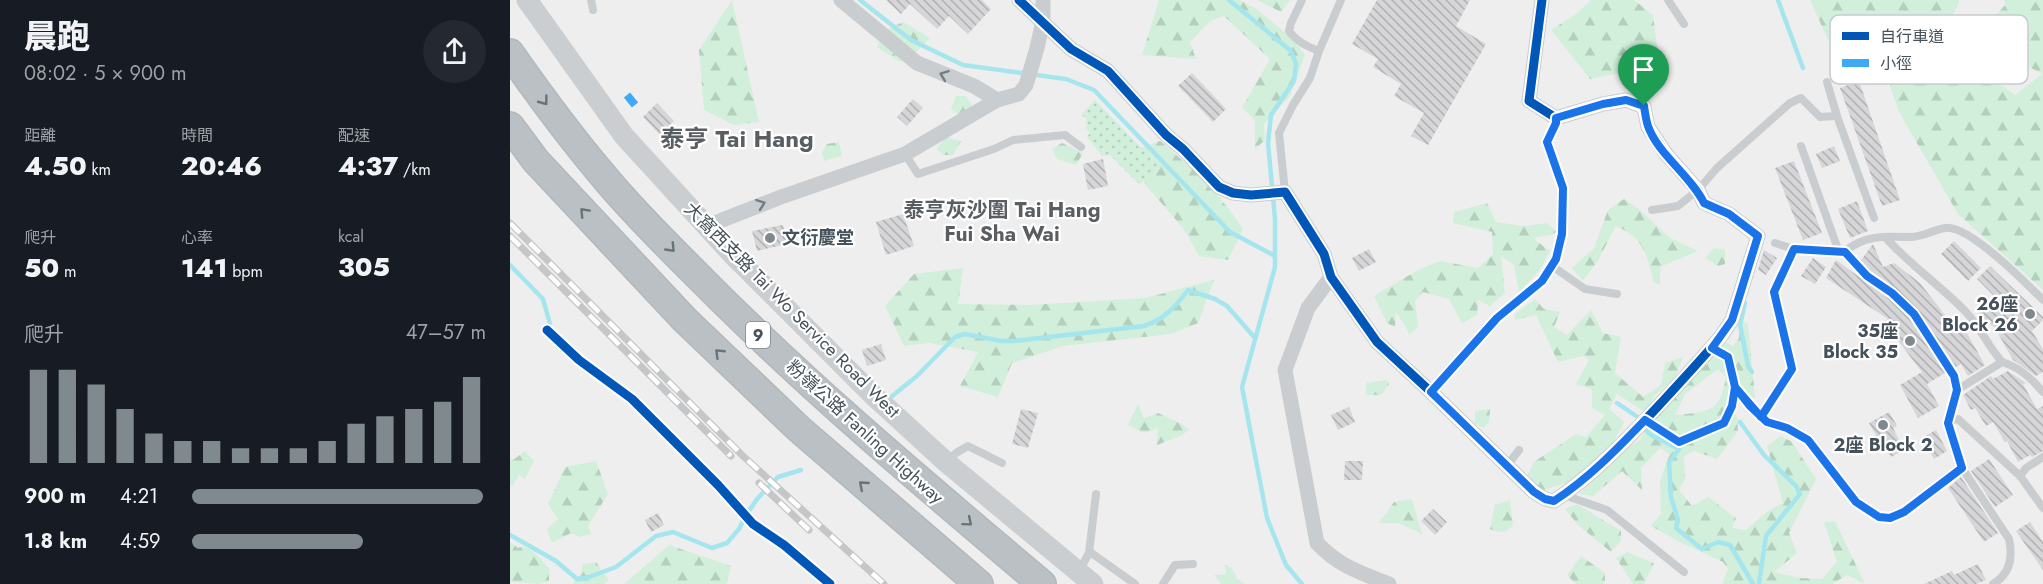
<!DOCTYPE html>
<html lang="zh-TW">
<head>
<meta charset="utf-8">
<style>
  :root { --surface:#171b24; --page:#242831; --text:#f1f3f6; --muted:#9ea1a6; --accent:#80898e }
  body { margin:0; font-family:Jost,"Noto Sans TC",sans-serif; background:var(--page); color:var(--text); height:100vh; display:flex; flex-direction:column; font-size:22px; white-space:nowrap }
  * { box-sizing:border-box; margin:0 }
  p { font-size:20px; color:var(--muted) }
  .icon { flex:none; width:33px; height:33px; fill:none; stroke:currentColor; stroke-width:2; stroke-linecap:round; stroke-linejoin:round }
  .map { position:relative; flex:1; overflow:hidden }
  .sheet { display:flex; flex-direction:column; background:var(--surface); width:510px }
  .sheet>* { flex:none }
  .pin { position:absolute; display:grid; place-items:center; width:51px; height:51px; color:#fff; margin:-62px -26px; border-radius:50% 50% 50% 0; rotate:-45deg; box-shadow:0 0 6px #0007 }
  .pin .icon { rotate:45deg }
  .round { display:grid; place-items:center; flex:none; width:63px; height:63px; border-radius:32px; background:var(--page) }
  .head { display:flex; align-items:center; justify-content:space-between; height:102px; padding:0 24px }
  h1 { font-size:33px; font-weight:800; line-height:45px }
  .figures { display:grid; grid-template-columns:repeat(3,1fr); gap:9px; height:102px; padding:6px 24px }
  .figures div { display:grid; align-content:center }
  .figures b { font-size:26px; font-weight:800 }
  .figures small { font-size:16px; font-weight:400 }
  .figures p { font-size:16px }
  .chart { height:168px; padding:12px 24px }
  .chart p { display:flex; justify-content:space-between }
  .chart svg { width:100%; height:108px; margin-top:6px; stroke:var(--accent); stroke-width:6 }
  ul { padding:0 24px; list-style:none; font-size:20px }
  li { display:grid; grid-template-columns:96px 72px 1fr; align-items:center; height:45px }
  li i { height:15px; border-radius:8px; background:var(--accent) }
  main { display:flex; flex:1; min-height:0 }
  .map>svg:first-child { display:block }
  .forest { fill:url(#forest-firs); fill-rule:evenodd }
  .park { fill:url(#park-dots) }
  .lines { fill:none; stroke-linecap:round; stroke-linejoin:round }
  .stream { stroke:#a5e5ed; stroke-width:4.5 }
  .building { fill:url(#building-back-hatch) }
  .motorway-casing { stroke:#b2b9be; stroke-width:30 }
  .service { stroke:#cacdcf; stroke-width:8 }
  .minor { stroke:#cacdcf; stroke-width:15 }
  .secondary { stroke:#caced0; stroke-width:21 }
  .motorway { stroke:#bac0c4; stroke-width:27 }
  .rail-casing { stroke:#c4c6c8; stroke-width:7 }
  .rail { stroke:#fff; stroke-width:4.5; stroke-dasharray:14; stroke-linecap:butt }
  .quiet { stroke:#3fa9f5; stroke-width:8; stroke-dasharray:15 8; stroke-linecap:butt }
  .cycleway-casing { stroke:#fff; stroke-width:13 }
  .cycleway { stroke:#0057b8; stroke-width:9 }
  .oneway { stroke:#747d84 }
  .oneway2 { stroke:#68737a }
  .route-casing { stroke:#fff; stroke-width:12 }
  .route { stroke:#1a73e8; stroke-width:8 }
  .poi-dot { fill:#80898e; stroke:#fff; stroke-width:2 }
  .labels { text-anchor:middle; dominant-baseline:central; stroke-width:4.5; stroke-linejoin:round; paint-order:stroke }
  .shield { fill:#fff; stroke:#7d868c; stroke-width:1.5 }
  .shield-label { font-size:16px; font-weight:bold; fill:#45525b }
  .poi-label { font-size:18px; font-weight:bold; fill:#45525b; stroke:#fff; text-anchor:end }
  .street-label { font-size:18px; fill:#45525b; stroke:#fff }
  .quarter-label { font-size:21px; font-weight:bold; fill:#595e62; stroke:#fff }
  .district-label { font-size:24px; font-weight:bold; fill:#595e62; stroke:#fff }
  .key { fill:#fff; stroke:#c7cbce; stroke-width:1.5 }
  .key-label { font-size:16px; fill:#45525b }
</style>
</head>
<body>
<main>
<section class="sheet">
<div class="head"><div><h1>晨跑</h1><p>08:02 · 5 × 900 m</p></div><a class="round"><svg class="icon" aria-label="share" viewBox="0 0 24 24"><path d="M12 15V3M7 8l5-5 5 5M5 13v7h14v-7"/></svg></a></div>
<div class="figures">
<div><p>距離</p><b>4.50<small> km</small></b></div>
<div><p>時間</p><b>20:46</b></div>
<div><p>配速</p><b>4:37<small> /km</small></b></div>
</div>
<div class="figures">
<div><p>爬升</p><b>50<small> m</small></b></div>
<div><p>心率</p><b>141<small> bpm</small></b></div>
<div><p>kcal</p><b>305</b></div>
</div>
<div class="chart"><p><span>爬升</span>47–57 m</p>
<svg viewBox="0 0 160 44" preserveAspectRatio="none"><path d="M5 44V6M15 44V6M25 44V12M35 44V22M45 44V32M55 44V35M65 44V35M75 44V38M85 44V38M95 44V38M105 44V35M115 44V28M125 44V25M135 44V22M145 44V19M155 44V9"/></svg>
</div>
<ul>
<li><b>900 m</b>4:21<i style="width:99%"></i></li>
<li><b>1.8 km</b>4:59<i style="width:58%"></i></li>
</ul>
</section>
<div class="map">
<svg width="1533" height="584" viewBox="0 0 1533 584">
  <defs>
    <pattern id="forest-firs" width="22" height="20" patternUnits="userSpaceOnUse" patternTransform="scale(1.5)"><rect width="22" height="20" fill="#d1efda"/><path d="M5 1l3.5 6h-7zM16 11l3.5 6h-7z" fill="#b5cfbd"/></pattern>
    <pattern id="park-dots" width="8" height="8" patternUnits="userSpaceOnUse" patternTransform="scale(1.5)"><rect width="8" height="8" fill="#d1efda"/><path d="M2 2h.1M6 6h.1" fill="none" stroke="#b5cfbd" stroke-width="1.8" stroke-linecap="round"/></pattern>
    <pattern id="building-back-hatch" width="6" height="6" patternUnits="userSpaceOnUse" patternTransform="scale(1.5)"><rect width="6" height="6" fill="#d6d6d8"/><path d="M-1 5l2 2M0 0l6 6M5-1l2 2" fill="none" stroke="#afb0b2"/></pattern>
  </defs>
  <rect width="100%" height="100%" fill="#efeeee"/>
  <g class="forest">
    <polygon points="222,0 249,122 224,125 194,110 189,50"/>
    <polygon points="649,0 729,0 745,8 783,39 795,55 780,96 754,124 755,140 745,149 745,120 732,108 760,59 714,16 700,21 680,42 686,59 632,55"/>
    <polygon points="747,0 780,0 771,12"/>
    <polygon points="1081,0 1124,0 1143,15 1148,54 1119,71 1080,79 1041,30 1066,14"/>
    <polygon points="1300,0 1449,0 1449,3 1423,50 1457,59 1505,95 1532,74 1497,54 1476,26 1496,4 1494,0 1533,0 1533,290 1448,214 1389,112 1367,47 1319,42"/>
    <polygon points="393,22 420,38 406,52 390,62 367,47 376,30"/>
    <polygon points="446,96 456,96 463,107 449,115 441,109"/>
    <polygon points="435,137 451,141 443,155 433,155 427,149"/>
    <path d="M650,141C684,170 709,192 733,229L718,260L689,256L673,228L640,190L614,154Z"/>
    <polygon points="329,142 332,156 314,161 312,153 317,144"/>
    <polygon points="552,143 573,153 566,165 547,159 542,149"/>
    <path d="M1114,199L1130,210L1160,238L1188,251L1150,267V285L1144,282C1135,252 1136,240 1106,226L1087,262L1073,281L1062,268L1084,248L1098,210Z"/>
    <polygon points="977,203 986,222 1013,226 1038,223 1046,232 1041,235 1026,237 1025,240 1040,251 1029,271 1009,292 1004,265 991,256 995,293 980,306 968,300 967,315 952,323 939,299 913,292 905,301 908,327 900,334 886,312 885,327 877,323 864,296 908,270 930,261 968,268 983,254 982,232 943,223 944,212"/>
    <polygon points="1204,248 1215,250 1215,264 1208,266 1195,258"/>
    <polygon points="453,268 448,304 520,305 635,298 704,280 688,323 661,334 553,346 502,363 488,397 450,386 468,352 419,343 394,346 375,306 404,274"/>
    <polygon points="1025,299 1034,309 1050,312 1044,327 1057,335 1081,310 1093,333 1111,337 1105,373 1133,397 1151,385 1155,363 1173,357 1165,378 1143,397 1141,407 1133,411 1107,394 1099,409 1114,422 1102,446 1067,480 1030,491 1018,474 1024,462 1066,434 1076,437 1095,415 1082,408 1082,389 1066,384 1079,360 1073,356 1048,362 1026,315 1005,320 1005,314"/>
    <path d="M1230,320L1238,324L1245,398L1216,404L1227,416L1228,431L1207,459L1184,451L1174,456L1175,479L1169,490L1182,506L1198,497L1226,518L1222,528L1236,530L1258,511L1273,503L1257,446L1271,436L1282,442L1306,479L1279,533L1287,553L1264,572L1291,578L1312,579L1327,562L1314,522L1325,521L1355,584L1337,575L1322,584H1212L1218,569L1213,562L1174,544L1141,526L1151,514L1150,481L1159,454L1150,448L1131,468L1132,490L1112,471L1083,496L1069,494L1114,450L1130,440L1143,416L1215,342L1223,346L1229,338ZM1208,369L1216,377C1210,413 1198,412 1165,415L1175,394Z"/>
    <polygon points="877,380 879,384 871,395 856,395 856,383"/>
    <polygon points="628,404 634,418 648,413 672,424 679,430 670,436 647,445 648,428 634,433 618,425"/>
    <polygon points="980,409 979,422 973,428 965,423 965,411"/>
    <polygon points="15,451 24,461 15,479 9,475 3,485 0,485 0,459 3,460"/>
    <polygon points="86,461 98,494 78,526 81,534 70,537 61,533 42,543 37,529 48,519 38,504 55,467"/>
    <polygon points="902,499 912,534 888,523 869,523 884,502"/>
    <path d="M1000,500L1003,525C996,534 990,533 980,529L985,505Z"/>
    <polygon points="1067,504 1111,531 1111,541 1101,552 1068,525 1055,509"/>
    <polygon points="0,542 8,548 13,546 23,551 39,568 39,581 29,584 3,582 0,583"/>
    <polygon points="159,545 221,566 217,584 114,584"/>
    <polygon points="1117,552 1144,563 1134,584 1123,584 1106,558"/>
    <polygon points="1071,556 1095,573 1095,582 1093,584 1066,584 1057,575"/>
    <polygon points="86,562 99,580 94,584 63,584 71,573 73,564"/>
    <polygon points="715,565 722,568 727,579 735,584 711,584 704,575 716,574"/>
  </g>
  <polygon class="park" points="585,100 651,168 629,184 600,155 592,156 577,137 580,133 575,128 577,125 576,118 571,115"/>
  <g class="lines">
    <g class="stream">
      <polyline points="350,0 401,40 453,65 556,79 584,90 720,232 765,256"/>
      <polyline points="719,0 781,51 786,64 784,81 761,115 758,143 765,219 765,267 732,387 757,518 776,565 792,584"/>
      <polyline points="1268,0 1293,68"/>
      <polyline points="0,265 33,299 40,324"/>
      <polyline points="1235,303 1230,325 1238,366 1242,372"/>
      <path d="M376,401L407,376L445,337L455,334L491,341H505L634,326C655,319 665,307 678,290L705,299L717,306L745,338"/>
      <polyline points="1107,403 1129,418"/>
      <polyline points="1230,422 1254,455 1286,486 1290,494 1256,536 1249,584"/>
      <polyline points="1134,428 1141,435 1169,449 1159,463 1161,497 1168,520 1166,528 1192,549 1208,542 1220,545 1243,584"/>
      <polyline points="0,535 46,561 67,579 79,577 106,567 146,536 163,532 202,548 217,543 229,529 235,517 247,499 268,477 291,470"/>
    </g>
  </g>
  <g class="building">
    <polygon points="376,0 472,0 481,9 458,34 439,16 427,29 400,4 391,14"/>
    <polygon points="867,0 960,0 946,26 976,44 918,145 901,136 914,113 884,96 891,84 863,67 868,59 842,44"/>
    <polygon points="682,73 716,109 703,122 668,86"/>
    <polygon points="1349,81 1390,200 1372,206 1330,88"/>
    <polygon points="403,99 413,108 397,126 387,117"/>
    <polygon points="147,103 164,121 150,135 133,117"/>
    <polygon points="1324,146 1330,161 1312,168 1306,154"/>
    <polygon points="593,159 598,186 578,190 573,164"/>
    <polygon points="1284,161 1312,233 1293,240 1265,168"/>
    <polygon points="1347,201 1358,231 1340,238 1328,209"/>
    <polygon points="393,214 404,246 376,255 366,222"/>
    <polygon points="273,225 277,244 247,251 242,231"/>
    <polygon points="1444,241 1471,268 1458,281 1431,254"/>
    <polygon points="1363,244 1373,267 1384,263 1410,283 1449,333 1455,330 1475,365 1458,376 1451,364 1446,367 1408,310 1386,289 1361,271 1351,260"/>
    <polygon points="859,249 866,262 849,271 842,258"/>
    <polygon points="1254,250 1267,258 1256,275 1248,270"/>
    <polygon points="1303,258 1316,267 1305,284 1291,276"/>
    <polygon points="1326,260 1378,298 1399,318 1435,373 1417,384 1429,406 1408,418 1390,385 1412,372 1374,322 1378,319 1316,278"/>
    <polygon points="1480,266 1533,317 1533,320 1522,331 1533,349 1533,372 1526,376 1503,360 1485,328 1468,314 1483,295 1467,279"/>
    <polygon points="371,344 376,360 357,366 352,350"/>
    <polygon points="1498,371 1516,383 1513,384 1527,409 1533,406 1533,451 1522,457 1520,455 1508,462 1497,441 1495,442 1483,422 1476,426 1465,408 1461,410 1453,395 1481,376 1483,379"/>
    <polygon points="839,407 845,422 828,430 821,415"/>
    <polygon points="511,409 528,413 518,448 502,444"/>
    <polygon points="1379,412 1387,426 1383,428 1394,450 1381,457 1369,436 1367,437 1359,423"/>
    <polygon points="1426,430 1437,451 1424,459 1412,438"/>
    <polygon points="1479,459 1503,495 1485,507 1461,471"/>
    <polygon points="835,461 853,461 852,480 834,480"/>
    <polygon points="1451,477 1488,533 1474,542 1438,488"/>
    <polygon points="923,509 937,522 925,535 911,521"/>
    <polygon points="148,513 154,525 141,532 135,520"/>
    <polygon points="1520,522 1533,542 1533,570 1506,531"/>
    <polygon points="1468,564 1476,580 1466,584 1414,584 1442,571 1444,575"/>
  </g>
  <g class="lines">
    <g class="motorway-casing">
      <g id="motorway">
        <path d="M0,53C30,96 62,139 96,179C126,215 160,248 193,281C300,389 416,486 532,584"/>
        <polyline points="0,126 26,161 175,320 289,429 469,584"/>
      </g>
    </g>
    <g class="service">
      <polyline points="81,0 83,10"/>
      <path d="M792,0L781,23L779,31C787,42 797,46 809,51"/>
      <polyline points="1158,0 1174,24"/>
      <polyline points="1317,82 1327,116"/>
      <polyline points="1291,146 1329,252"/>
      <polyline points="395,154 408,174 484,149 503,140 555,135 571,147"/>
      <polyline points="775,192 769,133 783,105 800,78 809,51 831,0"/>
      <polyline points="1142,210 1168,206 1188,190 1207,168 1280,103 1291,98 1310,117 1327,116 1364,218"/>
      <path d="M1376,238C1400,265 1431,286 1456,312C1470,327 1478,346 1492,362"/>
      <polyline points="1265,243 1284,249 1334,252"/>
      <polyline points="1042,266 1075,289 1107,294"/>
      <path d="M1202,348L1219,357C1224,380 1224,387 1240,405C1245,411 1251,418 1256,421C1268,429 1285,430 1298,440C1319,457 1344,515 1372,517C1395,519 1434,482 1452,468"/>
      <path d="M1447,390L1492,362C1509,367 1521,378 1533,392"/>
      <polyline points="921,392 987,318 1032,281 1046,259 1051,234 1053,188 1037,142 1046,123 1046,118"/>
      <polyline points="1251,417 1282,369 1264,292 1284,249"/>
      <polyline points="1135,420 1169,442 1214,423 1222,407 1225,387"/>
      <polyline points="1438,422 1448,419 1510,476 1533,508"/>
      <polyline points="437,461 446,453 458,446 492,463"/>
      <polyline points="996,467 1009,450"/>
      <polyline points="1510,476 1516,468 1533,457"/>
      <polyline points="1054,495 1097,510 1174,572"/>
      <polyline points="580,552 625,584"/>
      <polyline points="569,571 579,553 586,494"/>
      <polyline points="653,584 665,565 683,564"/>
      <path d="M1483,584C1500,574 1503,557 1499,539L1452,468L1438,422L1447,390L1444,376L1404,314L1382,293L1357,276L1335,252C1352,235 1377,236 1400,237C1413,237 1422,230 1435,228C1458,224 1516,283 1533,300"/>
    </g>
    <g class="minor">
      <polyline points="331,0 407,63 464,86 487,100"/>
      <path d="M509,0L561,49L598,71L656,135L673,149L709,187L723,193L741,195L775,192L814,254L821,277L867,342L921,392L1024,492L1035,499L1044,501C1085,474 1120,436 1153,401C1173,379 1193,358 1212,335L1222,320L1248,236L1219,214L1194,203L1188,190L1156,154L1138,127L1134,107L1116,100L1093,104L1046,118L1019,101L1032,0"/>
      <polyline points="197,226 271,197 395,154 487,100 509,94 516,85 527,48 533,21 533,0"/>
      <path d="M821,277L798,308L775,370L807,543C830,567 849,572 879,584"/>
    </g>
    <polyline class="secondary" points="17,0 114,136 222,254 364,396 436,462 583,584"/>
    <use href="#motorway" class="motorway"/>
    <g class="rail-casing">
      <g id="rail">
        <polyline points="0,223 233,456 374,584"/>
        <polyline points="0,236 221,456"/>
        <polyline points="249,483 299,530"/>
      </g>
    </g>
    <use href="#rail" class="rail"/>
    <polyline class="quiet" points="117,95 125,105"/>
    <g class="cycleway-casing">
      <g id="cycleway">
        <path d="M509,0L561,49L598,71L656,135L673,149L709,187L723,193L741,195L775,192L814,254L821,277L867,342L921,392L1024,492L1035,499L1044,501C1085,474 1120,436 1153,401C1173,379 1193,358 1212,335L1222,320L1248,236L1219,214L1194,203L1188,190L1156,154L1138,127L1134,107L1116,100L1093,104L1046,118L1019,101L1032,0"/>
        <polyline points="37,330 69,360 122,399 208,485 243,524 274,545 320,584"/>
      </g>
    </g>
    <use href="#cycleway" class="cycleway"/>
  </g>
  <defs><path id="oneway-chevron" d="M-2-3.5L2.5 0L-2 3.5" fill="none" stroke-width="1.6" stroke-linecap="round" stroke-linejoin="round" transform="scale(1.5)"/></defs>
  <g class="oneway">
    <use href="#oneway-chevron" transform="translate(434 75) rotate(-159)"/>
    <use href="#oneway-chevron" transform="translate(251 204) rotate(-20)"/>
  </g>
  <g class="oneway2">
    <use href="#oneway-chevron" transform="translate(34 101) rotate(53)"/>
    <use href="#oneway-chevron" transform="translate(74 212) rotate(-133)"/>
    <use href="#oneway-chevron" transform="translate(161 248) rotate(46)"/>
    <use href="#oneway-chevron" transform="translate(209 353) rotate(-136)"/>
    <use href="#oneway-chevron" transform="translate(353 485) rotate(-139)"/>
    <use href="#oneway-chevron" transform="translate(458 522) rotate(40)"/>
  </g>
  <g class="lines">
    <g class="route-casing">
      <path id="route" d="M1134,106L1116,100L1093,104L1046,118V123L1037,142L1053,188L1052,234L1046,259L1032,281L987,318L921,392L1024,492L1035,499L1044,501C1078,479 1107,449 1135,420L1169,442L1214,423L1222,406L1225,387L1240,406L1257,422L1277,428L1298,440L1346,502L1369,517L1380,518L1394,512L1452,468L1438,423L1447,390L1444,376L1404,314L1382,293L1357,276L1335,252L1284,249L1264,292L1282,369L1251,417L1225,387L1218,357L1202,348L1222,320L1248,236L1219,214L1194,203C1181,176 1147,153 1138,126C1136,120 1135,113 1134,106"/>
    </g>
    <use href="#route" class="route"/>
  </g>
  <g class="poi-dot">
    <circle cx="260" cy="238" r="6"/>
    <circle cx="1520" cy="314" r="6"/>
    <circle cx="1400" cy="341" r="6"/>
    <circle cx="1373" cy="425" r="6"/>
  </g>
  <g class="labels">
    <rect class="shield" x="236" y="322" width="24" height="26" rx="4.5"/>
    <g class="shield-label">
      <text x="248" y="335">9</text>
    </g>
    <g class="poi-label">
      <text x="272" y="238" text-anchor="start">文衍慶堂</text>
      <text x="1508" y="304">26座<tspan x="1508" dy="21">Block 26</tspan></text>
      <text x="1388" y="331">35座<tspan x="1388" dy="21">Block 35</tspan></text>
      <text x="1373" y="445" text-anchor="middle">2座 Block 2</text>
    </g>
    <g class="street-label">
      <text transform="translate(282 310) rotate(45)">大窩西支路 Tai Wo Service Road West</text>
      <text transform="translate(355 432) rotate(42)">粉嶺公路 Fanling Highway</text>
    </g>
    <g class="quarter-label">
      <text x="492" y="210">泰亨灰沙圍 Tai Hang<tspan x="492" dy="24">Fui Sha Wai</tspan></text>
    </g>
    <g class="district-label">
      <text x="227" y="138">泰亨 Tai Hang</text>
    </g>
  </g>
  <rect x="1320" y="15" width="198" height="69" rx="9" class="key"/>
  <rect x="1332" y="32" width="27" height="8" fill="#0057b8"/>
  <rect x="1332" y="59" width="27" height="8" fill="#3fa9f5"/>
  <g class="key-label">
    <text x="1370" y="42">自行車道</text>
    <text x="1370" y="69">小徑</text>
  </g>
</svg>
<div class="pin" style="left:1134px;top:106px;background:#1e9e55"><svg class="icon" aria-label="arrive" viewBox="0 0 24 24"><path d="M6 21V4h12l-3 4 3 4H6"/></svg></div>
</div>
</main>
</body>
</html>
